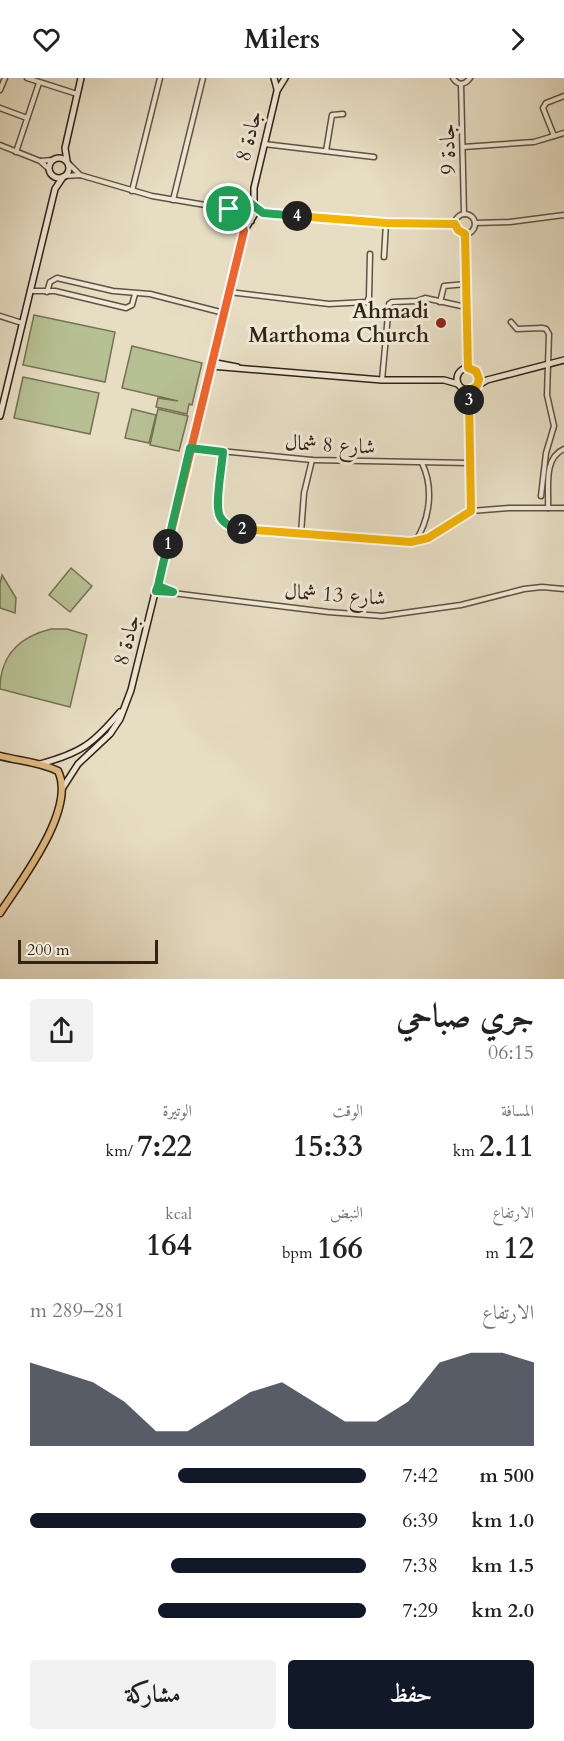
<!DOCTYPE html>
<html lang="ar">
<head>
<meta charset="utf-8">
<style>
  :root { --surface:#fff; --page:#f2f2f2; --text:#222; --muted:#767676; --accent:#111827 }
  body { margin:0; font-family:Cardo,Amiri,serif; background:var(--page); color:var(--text); direction:rtl; height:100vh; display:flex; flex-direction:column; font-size:22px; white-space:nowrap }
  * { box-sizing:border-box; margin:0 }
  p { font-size:20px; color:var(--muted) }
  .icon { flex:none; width:33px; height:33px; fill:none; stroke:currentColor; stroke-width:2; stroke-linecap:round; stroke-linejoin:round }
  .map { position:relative; height:901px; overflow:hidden; direction:ltr }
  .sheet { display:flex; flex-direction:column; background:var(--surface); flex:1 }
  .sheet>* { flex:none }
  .scale { position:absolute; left:18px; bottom:15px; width:140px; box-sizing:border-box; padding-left:6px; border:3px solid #322316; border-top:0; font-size:16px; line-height:21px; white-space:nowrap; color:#322316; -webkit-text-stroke:4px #efe9d8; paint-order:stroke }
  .pin { position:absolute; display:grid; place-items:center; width:51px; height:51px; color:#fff; margin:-26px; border:3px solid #fff; border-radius:50%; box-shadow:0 2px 6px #0007 }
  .km { position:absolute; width:30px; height:30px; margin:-15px; border-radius:50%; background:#222; color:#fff; font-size:16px; line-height:30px; text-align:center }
  .round { display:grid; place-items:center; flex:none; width:63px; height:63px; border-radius:6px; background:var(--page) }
  .summary { display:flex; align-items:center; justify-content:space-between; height:102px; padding:0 30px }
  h1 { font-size:33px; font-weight:700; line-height:45px }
  .figures { display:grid; grid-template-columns:repeat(3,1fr); gap:9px; height:102px; padding:6px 30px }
  .figures div { display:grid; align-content:center }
  .figures b { font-size:30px; font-weight:700 }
  .figures small { font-size:16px; font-weight:400 }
  .figures p { font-size:16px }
  .chart { height:168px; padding:12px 30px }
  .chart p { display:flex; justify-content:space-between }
  .chart svg { width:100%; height:108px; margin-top:6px; fill:var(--accent); opacity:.7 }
  .button { display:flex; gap:12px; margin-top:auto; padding:12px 30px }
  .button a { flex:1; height:69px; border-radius:6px; background:var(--accent); color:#fff; font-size:24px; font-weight:700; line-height:69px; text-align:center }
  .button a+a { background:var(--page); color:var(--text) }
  ul { padding:0 30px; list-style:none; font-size:20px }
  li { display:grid; grid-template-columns:96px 72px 1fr; align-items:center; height:45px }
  li i { height:15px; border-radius:8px; background:var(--accent) }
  header { display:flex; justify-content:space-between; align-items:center; height:78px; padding:0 30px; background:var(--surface); font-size:27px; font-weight:700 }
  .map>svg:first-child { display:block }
  .green { fill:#b7c093; stroke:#747254; stroke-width:1.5 }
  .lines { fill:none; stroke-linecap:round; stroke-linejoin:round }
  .street-casing { stroke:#5f5241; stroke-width:7 }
  .secondary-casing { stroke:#322316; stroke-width:8 }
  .primary-casing { stroke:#322316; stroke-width:9 }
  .street { stroke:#efe9d8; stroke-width:4 }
  .secondary { stroke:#efe9d8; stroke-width:5 }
  .primary { stroke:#e4be82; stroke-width:6 }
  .split-1-casing { stroke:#fff; stroke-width:12 }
  .split-2-casing { stroke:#fff; stroke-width:12 }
  .split-3-casing { stroke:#fff; stroke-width:12 }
  .split-4-casing { stroke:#fff; stroke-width:12 }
  .split-5-casing { stroke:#fff; stroke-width:12 }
  .split-1 { stroke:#f0652b; stroke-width:8 }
  .split-2 { stroke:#22a559; stroke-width:8 }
  .split-3 { stroke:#f5b400; stroke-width:8 }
  .split-4 { stroke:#f5b400; stroke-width:8 }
  .split-5 { stroke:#22a559; stroke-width:8 }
  .poi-dot { fill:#8f2418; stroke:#efe9d8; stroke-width:2 }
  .labels { text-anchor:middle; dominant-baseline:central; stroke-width:6; stroke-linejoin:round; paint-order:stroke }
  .street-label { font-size:21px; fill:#322316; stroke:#efe9d8 }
  .poi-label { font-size:21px; font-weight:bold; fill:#322316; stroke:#efe9d8; text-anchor:end }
</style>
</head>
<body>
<header><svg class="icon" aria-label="forward" viewBox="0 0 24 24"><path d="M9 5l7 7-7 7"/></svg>Milers<svg class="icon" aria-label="heart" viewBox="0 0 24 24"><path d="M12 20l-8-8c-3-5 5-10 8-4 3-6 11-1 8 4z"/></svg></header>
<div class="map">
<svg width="564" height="901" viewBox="0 0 564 901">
  <rect width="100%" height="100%" fill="#e7ddc3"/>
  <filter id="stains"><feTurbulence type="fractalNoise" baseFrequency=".00333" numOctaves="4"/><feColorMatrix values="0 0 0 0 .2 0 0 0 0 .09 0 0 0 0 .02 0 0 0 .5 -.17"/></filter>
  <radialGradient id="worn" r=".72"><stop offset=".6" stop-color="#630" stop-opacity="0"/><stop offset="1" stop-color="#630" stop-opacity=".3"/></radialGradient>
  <g class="green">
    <polygon points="34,237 115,254 105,304 23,287"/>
    <polygon points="132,268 202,285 192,327 189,326 187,336 156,329 158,320 178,323 122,310"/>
    <polygon points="23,299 99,315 90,356 14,340"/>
    <polygon points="132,331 156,337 149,365 125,360"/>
    <polygon points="158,331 188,338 179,373 150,367"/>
    <polygon points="71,490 92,508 70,534 49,517"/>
    <polygon points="2,497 16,520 15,535 0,530 0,506"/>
    <path d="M51,551H67L87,557L70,629L0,611C0,577 19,559 51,551Z"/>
  </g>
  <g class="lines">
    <g class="street-casing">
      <g id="street">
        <polyline points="27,0 77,16"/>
        <path d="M453,0C458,8 465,7 470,0"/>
        <polyline points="461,6 464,136"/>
        <polyline points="0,12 5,0"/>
        <polyline points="0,30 27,40"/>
        <polyline points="554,58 543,30 546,25 564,18"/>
        <polyline points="264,66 374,79"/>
        <polyline points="0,67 40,83 49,91"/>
        <polyline points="463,69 534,64 564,55"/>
        <polyline points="326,73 332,37 343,36"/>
        <polyline points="16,74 39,5"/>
        <polyline points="41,83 52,82"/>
        <polyline points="69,86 80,97"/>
        <polyline points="65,98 80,97 152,118 229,131 238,127"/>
        <polyline points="132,113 160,0"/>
        <polyline points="173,122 203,0"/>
        <polyline points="255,128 263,135 295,138 386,145 455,146"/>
        <circle cx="465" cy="146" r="10"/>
        <polyline points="475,145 510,144 564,137"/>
        <polyline points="465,156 468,290"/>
        <polyline points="384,179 386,145"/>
        <polyline points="30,213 55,213 126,230 132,227 135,216"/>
        <polyline points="47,214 50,204 57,200 113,213 150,216 224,235"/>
        <polyline points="229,214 329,226 367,224 369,219 370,176"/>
        <polyline points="440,224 444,208 466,206"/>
        <polyline points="0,238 22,245"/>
        <polyline points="511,244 517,251 542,250 546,251 549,256 547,317 554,348 546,375 541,418"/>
        <polyline points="382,302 389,226 392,224 417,223 425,220 466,229"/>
        <polyline points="470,312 471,433"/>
        <polyline points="190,370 312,382 469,385"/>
        <polyline points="223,374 217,434 222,443 231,449 415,464 428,460 471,433 509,430 564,430"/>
        <path d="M548,430C549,410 543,380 564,371"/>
        <polyline points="301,455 304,415 312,382"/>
        <path d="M415,464C430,441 434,410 422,385"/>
        <polyline points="158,508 173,513"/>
        <polyline points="156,513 328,534 382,538 461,527 524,511 542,509 564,511"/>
      </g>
    </g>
    <g class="secondary-casing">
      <g id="secondary">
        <polyline points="274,0 277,11"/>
        <circle cx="59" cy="90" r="10"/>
        <polyline points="67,83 65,70 81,0"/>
        <polyline points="254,127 254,110 277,13 285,0"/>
        <polyline points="211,284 237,289"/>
        <polyline points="211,288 382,302 444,302 458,306"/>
        <circle cx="468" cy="301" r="11"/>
        <polyline points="477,308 487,302 564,282"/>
        <polyline points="0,338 55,111 63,99"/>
        <path d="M40,686C81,675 93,666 120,634"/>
        <polyline points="62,711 78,686 110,656 120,641 131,612 244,153 256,134 252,125 241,125 236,132 237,139 244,144 251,143"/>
      </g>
    </g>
    <g class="primary-casing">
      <path id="primary" d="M0,678C19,683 40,684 58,693C77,731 20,804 0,835"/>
    </g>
    <use href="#street" class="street"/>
    <use href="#secondary" class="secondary"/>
    <use href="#primary" class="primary"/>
  </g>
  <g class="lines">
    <g class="split-1-casing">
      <polyline id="split-1" points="168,466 244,153 241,143 229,131"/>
    </g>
    <g class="split-2-casing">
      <path id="split-2" d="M168,466C164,480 161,494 158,508L173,514L156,513L158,508L190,370L223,374C222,385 220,397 219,408C217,431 214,447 242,451"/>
    </g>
    <g class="split-3-casing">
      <polyline id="split-3" points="242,451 411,464 428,460 471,433 469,322"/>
    </g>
    <g class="split-4-casing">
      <polyline id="split-4" points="297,138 386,145 455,146 458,152 465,156 468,290 476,293 479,301 477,308 470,312 469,322"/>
    </g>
    <g class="split-5-casing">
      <polyline id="split-5" points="229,131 241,125 249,124 263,135 297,138"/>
    </g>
    <use href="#split-1" class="split-1"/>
    <use href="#split-2" class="split-2"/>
    <use href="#split-3" class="split-3"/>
    <use href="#split-4" class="split-4"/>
    <use href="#split-5" class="split-5"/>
  </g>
  <circle class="poi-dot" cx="441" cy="245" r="6"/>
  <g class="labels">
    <g class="street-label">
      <text transform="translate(249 58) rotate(-76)">جادة 8</text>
      <text transform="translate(448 71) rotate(-91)">جادة 9</text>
      <text transform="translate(330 367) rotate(3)">شارع 8 شمال</text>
      <text transform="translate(335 517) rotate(4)">شارع 13 شمال</text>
      <text transform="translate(127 562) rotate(-76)">جادة 8</text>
    </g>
    <g class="poi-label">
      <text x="429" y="233">Ahmadi<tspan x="429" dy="24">Marthoma Church</tspan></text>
    </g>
  </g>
  <rect width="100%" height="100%" filter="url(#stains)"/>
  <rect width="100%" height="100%" fill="url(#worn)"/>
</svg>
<div class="scale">200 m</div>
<div class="pin" style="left:229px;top:131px;background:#1e9e55"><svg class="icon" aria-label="arrive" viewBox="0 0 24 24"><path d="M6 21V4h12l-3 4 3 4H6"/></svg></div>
<b class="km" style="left:168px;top:466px">1</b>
<b class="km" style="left:242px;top:451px">2</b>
<b class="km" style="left:469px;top:322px">3</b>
<b class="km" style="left:297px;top:138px">4</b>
</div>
<section class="sheet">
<div class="summary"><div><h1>جري صباحي</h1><p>06:15</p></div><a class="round"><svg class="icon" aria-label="share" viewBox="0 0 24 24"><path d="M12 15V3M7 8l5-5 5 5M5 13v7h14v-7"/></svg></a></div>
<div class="figures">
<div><p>المسافة</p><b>2.11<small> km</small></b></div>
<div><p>الوقت</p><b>15:33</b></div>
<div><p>الوتيرة</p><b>7:22<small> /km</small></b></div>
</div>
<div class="figures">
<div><p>الارتفاع</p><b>12<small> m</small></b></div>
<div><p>النبض</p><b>166<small> bpm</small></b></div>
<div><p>kcal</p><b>164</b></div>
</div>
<div class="chart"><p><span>الارتفاع</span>281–289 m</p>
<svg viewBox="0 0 160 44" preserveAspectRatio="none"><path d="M0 44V10L10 14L20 18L30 26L40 38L50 38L60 30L70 22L80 18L90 26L100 34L110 34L120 26L130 10L140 6L150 6L160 10V44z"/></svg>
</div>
<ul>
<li><b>500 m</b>7:42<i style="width:56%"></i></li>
<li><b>1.0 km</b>6:39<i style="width:100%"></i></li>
<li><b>1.5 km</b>7:38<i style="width:58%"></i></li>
<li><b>2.0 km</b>7:29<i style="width:62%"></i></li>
</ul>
<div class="button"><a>حفظ</a><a>مشاركة</a></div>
</section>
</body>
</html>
